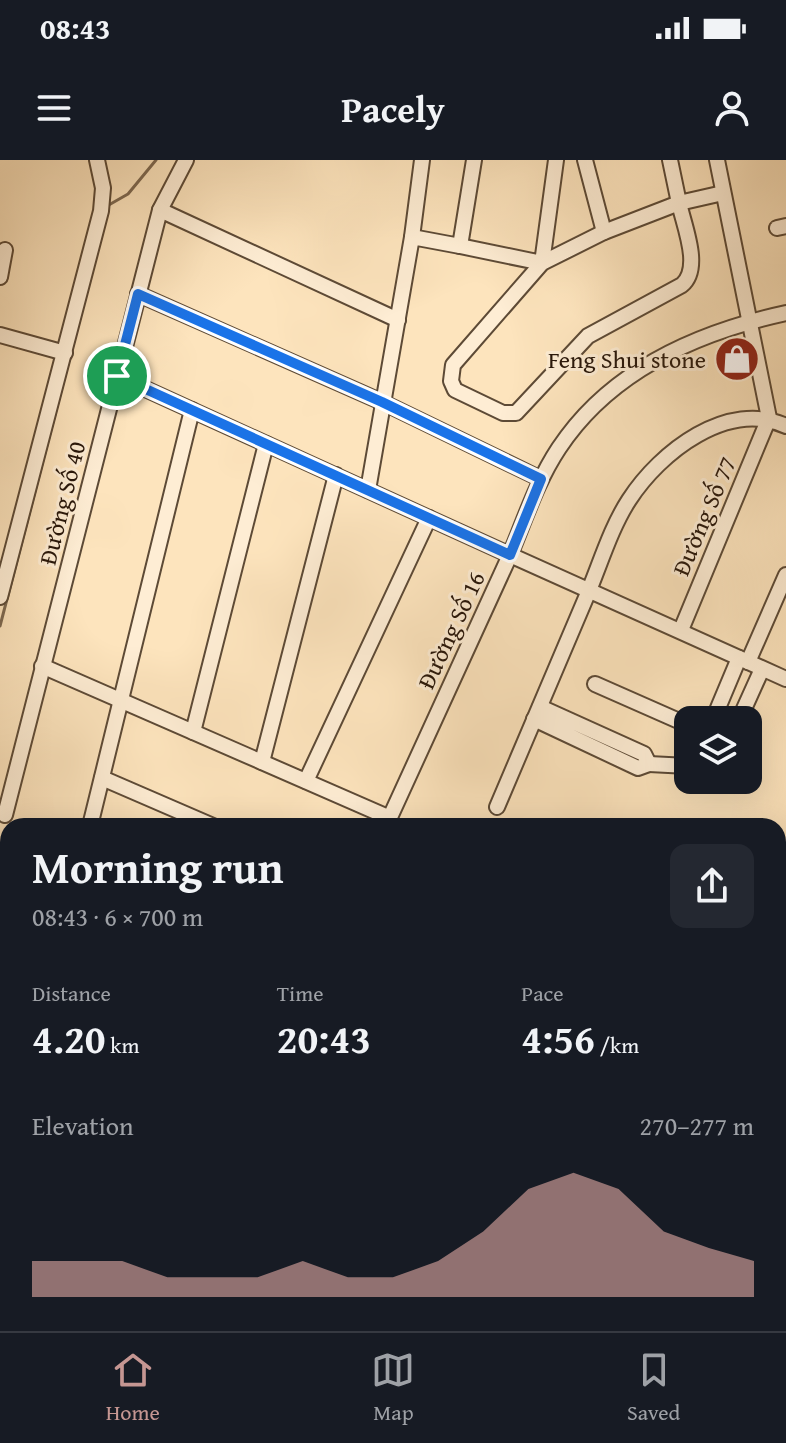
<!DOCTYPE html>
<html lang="en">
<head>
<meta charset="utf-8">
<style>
  :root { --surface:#171b24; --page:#242831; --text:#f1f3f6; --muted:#9ea1a6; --line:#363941; --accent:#c59692 }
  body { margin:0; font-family:"Gentium Book Plus",serif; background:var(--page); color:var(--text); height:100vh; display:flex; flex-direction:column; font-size:30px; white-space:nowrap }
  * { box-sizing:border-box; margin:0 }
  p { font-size:26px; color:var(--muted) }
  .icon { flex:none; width:44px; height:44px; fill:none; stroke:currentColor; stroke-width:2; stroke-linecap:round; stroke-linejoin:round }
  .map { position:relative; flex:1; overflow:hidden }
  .side { position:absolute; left:0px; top:658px; width:786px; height:514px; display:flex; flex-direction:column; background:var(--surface); border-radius:24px 24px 0 0; box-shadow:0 8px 32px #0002 }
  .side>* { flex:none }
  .fabs { position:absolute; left:674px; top:546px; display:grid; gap:16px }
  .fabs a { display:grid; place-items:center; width:88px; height:88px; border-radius:16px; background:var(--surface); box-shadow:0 8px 32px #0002; font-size:40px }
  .pin { position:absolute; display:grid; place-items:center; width:68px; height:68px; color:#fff; margin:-34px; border:4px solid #fff; border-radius:50%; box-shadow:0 2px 8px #0007 }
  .round { display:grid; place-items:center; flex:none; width:84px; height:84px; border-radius:16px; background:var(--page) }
  .headline { display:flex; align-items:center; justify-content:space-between; height:136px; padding:0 32px }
  h1 { font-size:44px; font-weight:700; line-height:60px }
  .figures { display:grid; grid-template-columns:repeat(3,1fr); gap:12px; height:136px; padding:8px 32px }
  .figures div { display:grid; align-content:center }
  .figures b { font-size:40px; font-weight:700 }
  .figures small { font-size:22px; font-weight:400 }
  .figures p { font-size:22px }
  .chart { height:224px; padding:16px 32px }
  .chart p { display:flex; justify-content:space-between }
  .chart svg { width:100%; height:144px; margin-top:8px; fill:var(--accent); opacity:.7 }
  .status { display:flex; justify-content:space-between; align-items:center; height:56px; padding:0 40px; background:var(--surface); direction:ltr }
  .status svg { height:22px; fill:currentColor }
  header { display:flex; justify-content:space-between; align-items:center; height:104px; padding:0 32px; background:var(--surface); font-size:36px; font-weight:700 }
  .tab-bar { display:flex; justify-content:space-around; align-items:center; height:112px; border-top:2px solid var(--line); background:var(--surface); font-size:22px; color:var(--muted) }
  .tab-bar a { display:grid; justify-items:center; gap:4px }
  .tab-bar .current { color:var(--accent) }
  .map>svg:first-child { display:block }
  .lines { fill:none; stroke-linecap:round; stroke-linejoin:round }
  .stream { stroke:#7d6850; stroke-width:3 }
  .minor-casing { stroke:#5d4a36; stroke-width:18 }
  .minor { stroke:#feedd4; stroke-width:14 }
  .route-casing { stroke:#fff; stroke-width:16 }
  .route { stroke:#1a73e8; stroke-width:10 }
  .labels { text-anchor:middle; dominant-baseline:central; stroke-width:6; stroke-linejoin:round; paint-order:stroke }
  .poi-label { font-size:24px; fill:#281609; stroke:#feedd4; text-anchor:end }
  .street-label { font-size:24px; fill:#281609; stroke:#feedd4 }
</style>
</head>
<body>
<div class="status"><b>08:43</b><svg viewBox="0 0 49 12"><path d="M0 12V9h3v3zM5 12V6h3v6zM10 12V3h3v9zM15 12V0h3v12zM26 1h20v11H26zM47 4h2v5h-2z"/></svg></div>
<header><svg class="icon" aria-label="menu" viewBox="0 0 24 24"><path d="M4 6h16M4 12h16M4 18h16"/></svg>Pacely<svg class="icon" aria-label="person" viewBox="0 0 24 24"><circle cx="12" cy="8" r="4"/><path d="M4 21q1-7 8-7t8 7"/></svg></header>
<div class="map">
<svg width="786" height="1171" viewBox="0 0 786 1171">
  <rect width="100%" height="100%" fill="#fde4bd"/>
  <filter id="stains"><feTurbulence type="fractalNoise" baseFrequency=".0025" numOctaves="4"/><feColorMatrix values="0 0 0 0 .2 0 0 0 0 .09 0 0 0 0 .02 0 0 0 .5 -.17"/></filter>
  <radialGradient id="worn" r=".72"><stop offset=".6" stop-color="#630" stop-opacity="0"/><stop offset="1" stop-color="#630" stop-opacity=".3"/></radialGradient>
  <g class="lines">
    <g class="stream">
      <polyline points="107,46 128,34 156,0"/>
      <polyline points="0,466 80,158"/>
      <polyline points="0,748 8,747"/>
    </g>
    <g class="minor-casing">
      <g id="minor">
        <polyline points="585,0 604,72"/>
        <polyline points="670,0 679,43 723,33"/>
        <polyline points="717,0 769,258"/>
        <path d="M679,43C684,66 702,108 682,125L588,176L516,253H503L455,230L451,221L453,205L542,103L604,72Z"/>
        <polyline points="160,50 398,160"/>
        <polyline points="777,68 786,66"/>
        <polyline points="412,77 422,0"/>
        <polyline points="460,86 542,103 556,0"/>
        <polyline points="0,117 5,90"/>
        <polyline points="138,134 382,242 541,319"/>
        <polyline points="0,175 65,193"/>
        <path d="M117,216L510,395C525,359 537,321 559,288C610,211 698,172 786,153"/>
        <polyline points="368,330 412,77 460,86 474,0"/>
        <polyline points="0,437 101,51 103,28 97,0"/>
        <polyline points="681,470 769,258"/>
        <polyline points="748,502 786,415"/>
        <polyline points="42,506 390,658"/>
        <polyline points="595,524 688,565"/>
        <polyline points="534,559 638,608 649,604 644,594 540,547"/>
        <polyline points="713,560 739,498"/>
        <polyline points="739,560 762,509"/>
        <polyline points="193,572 266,284"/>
        <polyline points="262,602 336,315"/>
        <polyline points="649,604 688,606"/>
        <polyline points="102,618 213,666"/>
        <polyline points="306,621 429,358"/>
        <path d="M497,647C526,578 556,509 585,440C599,408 610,369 629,340C660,292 728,239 786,266"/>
        <polyline points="5,655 160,50 186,0"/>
        <polyline points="90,666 192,250"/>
        <polyline points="386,666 510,395 786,519"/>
        <polyline points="0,757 8,756"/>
        <polyline points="18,1171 21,1164"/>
        <polyline points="250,1171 254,1164"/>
        <polyline points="382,1171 384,1164"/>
        <polyline points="486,1171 489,1164"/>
      </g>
    </g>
    <use href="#minor" class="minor"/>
  </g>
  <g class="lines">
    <g class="route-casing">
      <polygon id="route" points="138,134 382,242 541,319 510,395 117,216"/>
    </g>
    <use href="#route" class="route"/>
  </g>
  <defs>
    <g id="shop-disc" transform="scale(2.3)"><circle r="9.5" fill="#8f2418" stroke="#feedd4"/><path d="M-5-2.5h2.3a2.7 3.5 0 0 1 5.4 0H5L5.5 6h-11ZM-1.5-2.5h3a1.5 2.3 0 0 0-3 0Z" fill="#fff"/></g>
  </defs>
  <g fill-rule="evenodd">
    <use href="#shop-disc" x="737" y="199"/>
  </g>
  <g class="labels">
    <g class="poi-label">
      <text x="706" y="199">Feng Shui stone</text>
    </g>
    <g class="street-label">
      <text transform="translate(62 343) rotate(-76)">Đường Số 40</text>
      <text transform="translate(704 356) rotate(-67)">Đường Số 77</text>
      <text transform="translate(451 470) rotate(-65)">Đường Số 16</text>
    </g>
  </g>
  <rect width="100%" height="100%" filter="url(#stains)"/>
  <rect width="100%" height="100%" fill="url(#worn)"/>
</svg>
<div class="fabs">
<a><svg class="icon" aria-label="layers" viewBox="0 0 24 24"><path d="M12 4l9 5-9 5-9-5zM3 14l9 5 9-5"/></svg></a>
</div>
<div class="pin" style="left:117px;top:216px;background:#1e9e55"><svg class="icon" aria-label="arrive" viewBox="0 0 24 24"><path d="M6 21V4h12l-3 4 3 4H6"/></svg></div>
<section class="side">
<div class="headline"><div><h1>Morning run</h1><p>08:43 · 6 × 700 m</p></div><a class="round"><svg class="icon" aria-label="share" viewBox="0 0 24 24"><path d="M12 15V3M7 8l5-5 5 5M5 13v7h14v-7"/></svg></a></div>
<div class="figures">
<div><p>Distance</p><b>4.20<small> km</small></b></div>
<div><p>Time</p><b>20:43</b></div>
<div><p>Pace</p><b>4:56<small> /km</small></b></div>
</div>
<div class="chart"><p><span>Elevation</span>270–277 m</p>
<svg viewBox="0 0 160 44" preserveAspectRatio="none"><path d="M0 44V33L10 33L20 33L30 38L40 38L50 38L60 33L70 38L80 38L90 33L100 24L110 11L120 6L130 11L140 24L150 29L160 33V44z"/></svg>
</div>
</section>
</div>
<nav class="tab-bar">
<a class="current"><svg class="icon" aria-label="home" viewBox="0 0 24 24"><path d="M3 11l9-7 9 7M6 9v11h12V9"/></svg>Home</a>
<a><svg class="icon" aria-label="map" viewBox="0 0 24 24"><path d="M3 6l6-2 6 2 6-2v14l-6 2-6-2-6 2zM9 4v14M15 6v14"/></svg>Map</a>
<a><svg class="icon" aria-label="saved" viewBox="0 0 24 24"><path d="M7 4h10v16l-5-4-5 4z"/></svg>Saved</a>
</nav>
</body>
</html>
